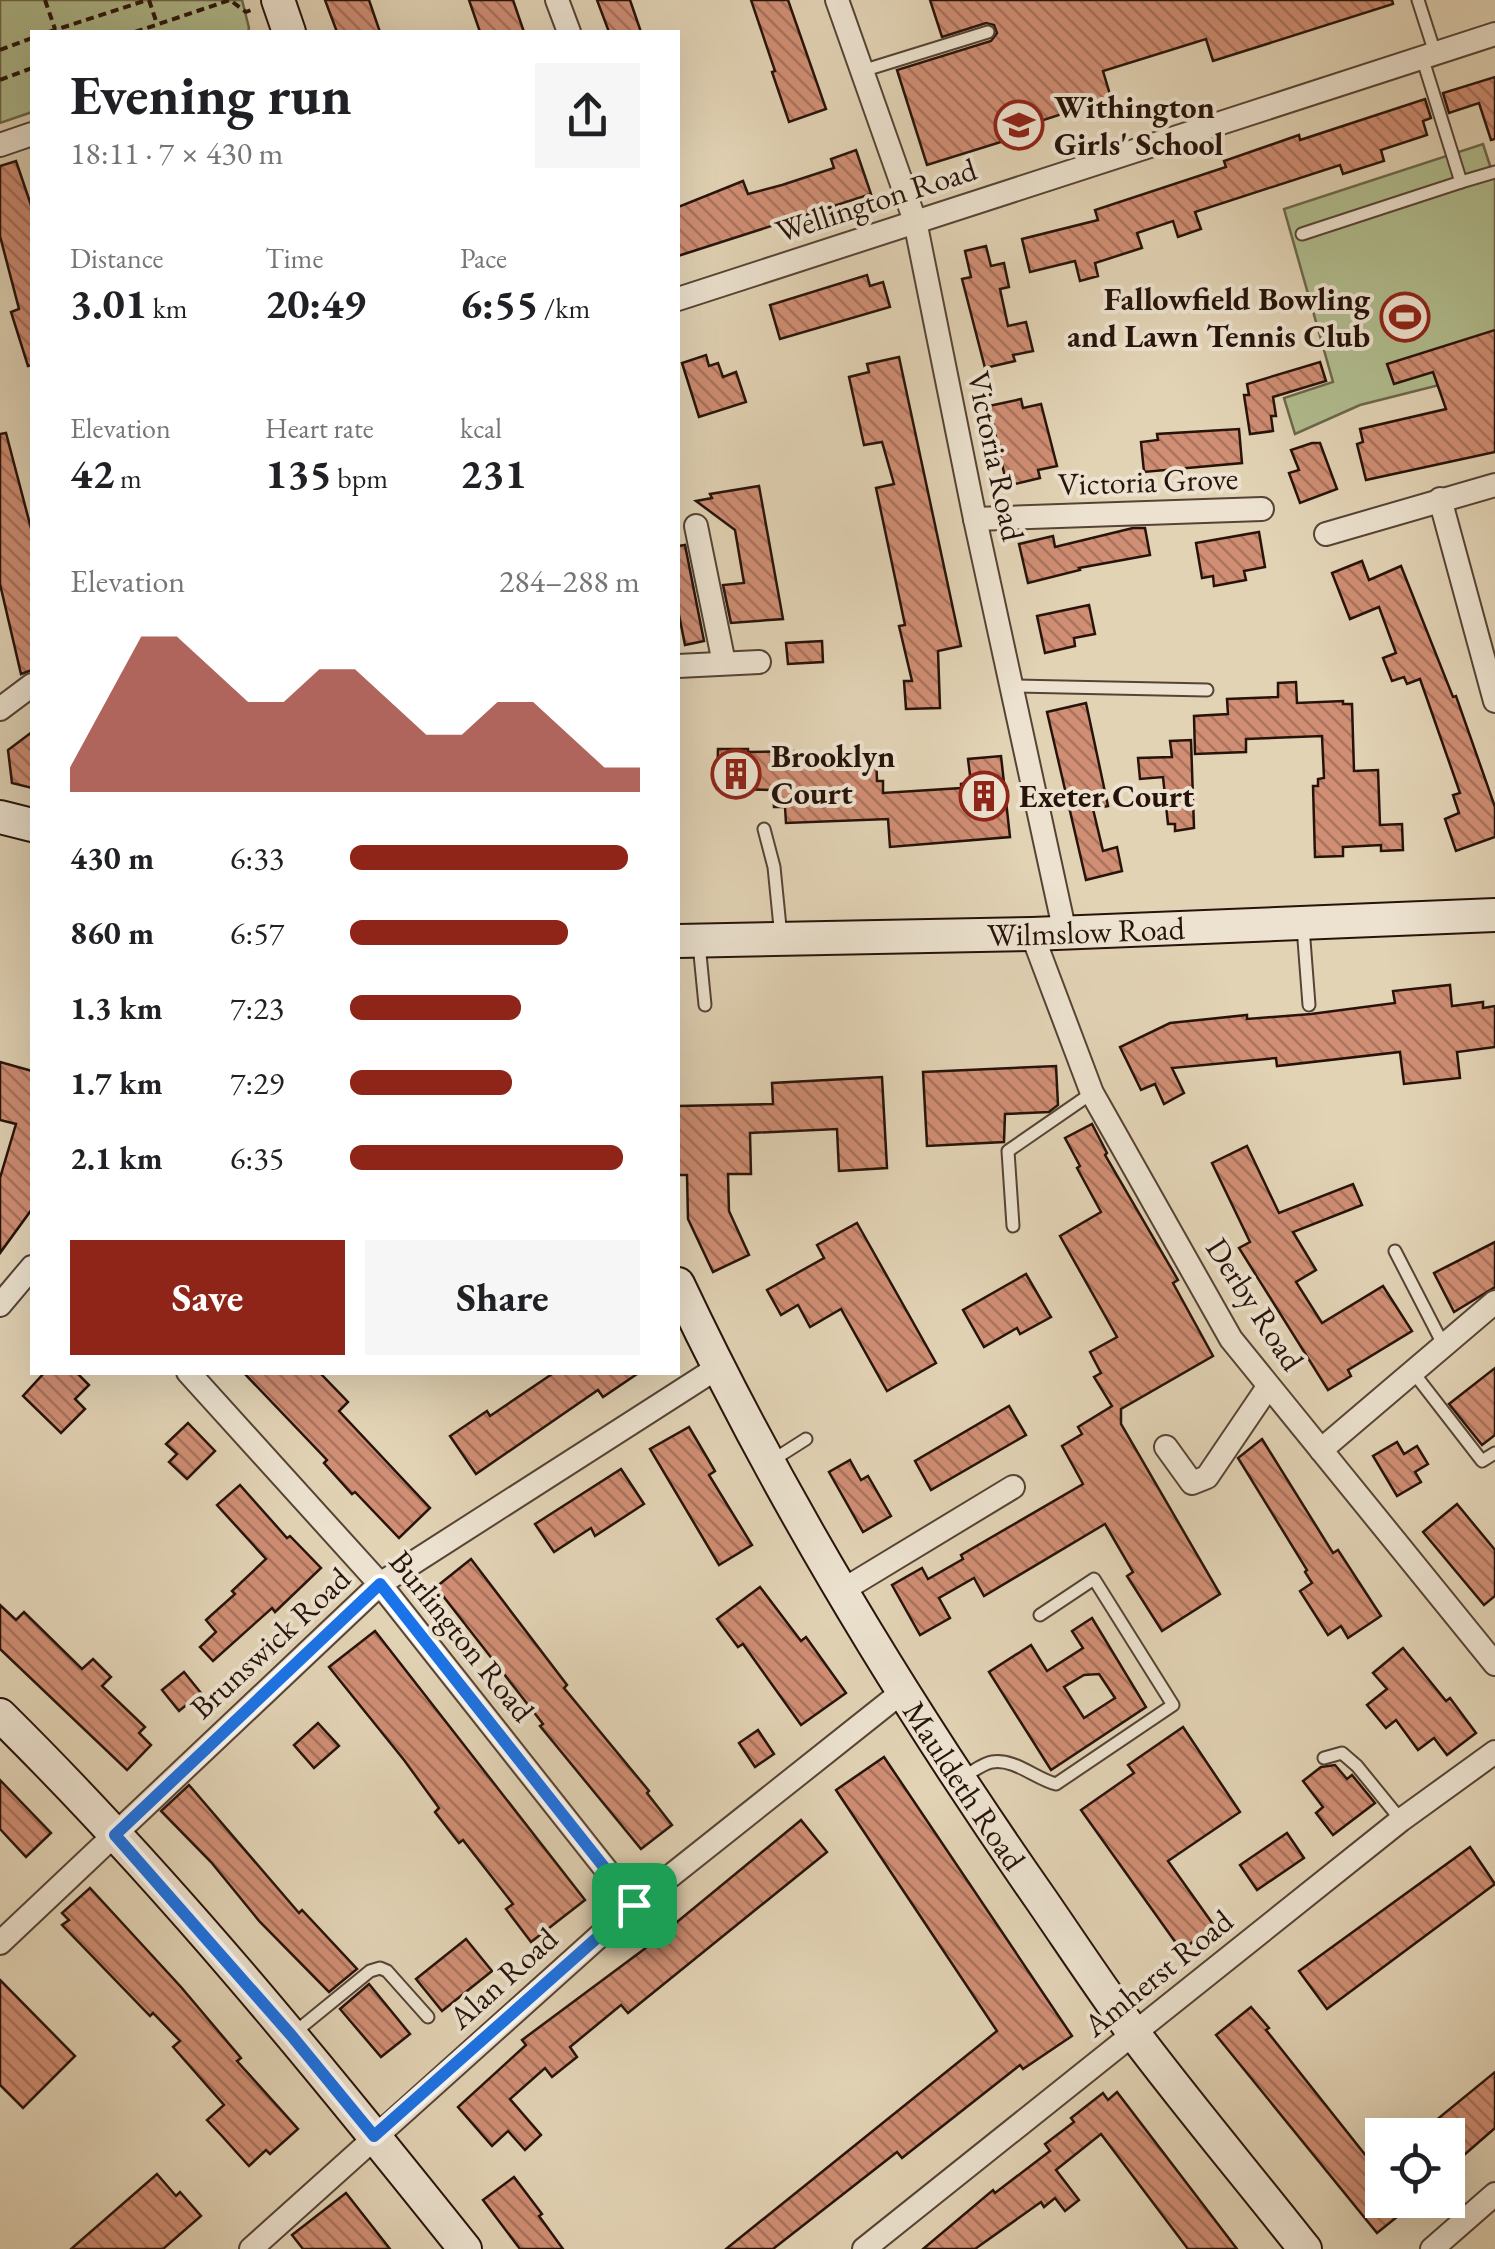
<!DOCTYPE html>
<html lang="en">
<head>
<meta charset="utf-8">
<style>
  :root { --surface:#fff; --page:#f6f6f6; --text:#202124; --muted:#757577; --accent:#8f2418 }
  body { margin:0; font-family:"EB Garamond",serif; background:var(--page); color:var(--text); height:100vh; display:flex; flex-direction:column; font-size:38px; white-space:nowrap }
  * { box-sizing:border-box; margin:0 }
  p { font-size:32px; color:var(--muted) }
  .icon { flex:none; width:55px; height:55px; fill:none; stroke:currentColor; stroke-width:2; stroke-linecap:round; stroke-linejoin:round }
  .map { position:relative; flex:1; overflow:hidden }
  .details { position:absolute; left:30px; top:30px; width:650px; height:1345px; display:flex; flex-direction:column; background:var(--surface); border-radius:0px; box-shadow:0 10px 40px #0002 }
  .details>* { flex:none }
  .buttons { position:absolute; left:1365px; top:2118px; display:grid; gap:20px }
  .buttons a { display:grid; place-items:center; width:100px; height:100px; border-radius:0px; background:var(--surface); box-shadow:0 10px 40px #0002; font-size:50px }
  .pin { position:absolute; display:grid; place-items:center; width:85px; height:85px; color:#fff; margin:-42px; border-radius:20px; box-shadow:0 5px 15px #0006 }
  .round { display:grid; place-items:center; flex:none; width:105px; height:105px; border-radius:0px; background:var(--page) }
  .head { display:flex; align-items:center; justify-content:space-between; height:170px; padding:0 40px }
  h1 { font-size:55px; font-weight:700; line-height:75px }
  .metrics { display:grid; grid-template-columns:repeat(3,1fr); gap:15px; height:170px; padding:10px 40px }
  .metrics div { display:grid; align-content:center }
  .metrics b { font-size:42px; font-weight:700 }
  .metrics small { font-size:28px; font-weight:400 }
  .metrics p { font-size:28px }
  .chart { height:280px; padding:20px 40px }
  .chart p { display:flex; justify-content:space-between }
  .chart svg { width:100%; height:180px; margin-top:10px; fill:var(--accent); opacity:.7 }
  .button { display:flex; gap:20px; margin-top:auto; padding:20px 40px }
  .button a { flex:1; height:115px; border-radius:0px; background:var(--accent); color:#fff; font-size:40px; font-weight:700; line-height:115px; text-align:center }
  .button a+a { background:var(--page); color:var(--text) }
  ul { padding:0 40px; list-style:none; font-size:32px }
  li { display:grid; grid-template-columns:160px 120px 1fr; align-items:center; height:75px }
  li i { height:25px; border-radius:12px; background:var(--accent) }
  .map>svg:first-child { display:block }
  .park { fill:#b1bd8f; stroke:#6c684c; stroke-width:2.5 }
  .building { fill:url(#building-back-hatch); stroke:#27130a; stroke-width:2.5; fill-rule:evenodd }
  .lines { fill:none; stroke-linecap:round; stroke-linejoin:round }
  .lane-casing { stroke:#564335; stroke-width:15 }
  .street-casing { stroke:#564335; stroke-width:26 }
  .secondary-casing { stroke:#27130a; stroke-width:36 }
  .path { stroke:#27130a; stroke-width:4; stroke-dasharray:8 5; stroke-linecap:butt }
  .lane { stroke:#ece2cf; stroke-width:11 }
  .street { stroke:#ece2cf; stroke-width:22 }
  .secondary { stroke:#ece2cf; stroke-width:32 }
  .route-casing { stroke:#fff; stroke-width:20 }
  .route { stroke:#1a73e8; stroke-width:12 }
  .labels { text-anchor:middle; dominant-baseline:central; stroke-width:8; stroke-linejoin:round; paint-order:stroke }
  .poi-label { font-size:32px; font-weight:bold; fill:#27130a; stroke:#ece2cf; text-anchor:start }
  .street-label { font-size:32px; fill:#27130a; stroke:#ece2cf }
</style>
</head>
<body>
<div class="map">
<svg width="1495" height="2249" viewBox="0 0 1495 2249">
  <defs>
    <pattern id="building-back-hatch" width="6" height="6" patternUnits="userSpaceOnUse" patternTransform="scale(2.5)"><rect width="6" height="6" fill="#d08e74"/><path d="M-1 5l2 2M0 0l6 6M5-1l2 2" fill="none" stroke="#a9735d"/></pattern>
  </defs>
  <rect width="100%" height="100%" fill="#e2d3b5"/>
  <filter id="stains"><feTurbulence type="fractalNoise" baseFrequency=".002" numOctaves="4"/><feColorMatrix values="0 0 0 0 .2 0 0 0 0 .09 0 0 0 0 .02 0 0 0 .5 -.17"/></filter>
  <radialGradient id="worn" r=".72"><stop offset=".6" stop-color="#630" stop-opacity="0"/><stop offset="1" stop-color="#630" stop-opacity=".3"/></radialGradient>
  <g class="park">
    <polygon points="0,0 242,0 249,28 248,32 32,32 32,112 0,123"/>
    <polygon points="1483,144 1495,181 1495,371 1360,405 1295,434 1284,398 1333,382 1284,209"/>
  </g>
  <g class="building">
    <polygon points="325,0 369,0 380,32 337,32"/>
    <polygon points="469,0 513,0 524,32 480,32"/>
    <polygon points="597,0 630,0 641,32 609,32"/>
    <polygon points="751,0 788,0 826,109 789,122 772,72 775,71"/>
    <polygon points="930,0 1392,0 1393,4 1213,61 1206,39 1103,71 1111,98 1031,124 1033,132 927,165 897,70 991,41 997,33 994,25 986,23 942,37"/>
    <polygon points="1495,77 1495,139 1491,140 1479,103 1449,113 1443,93"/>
    <polygon points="1425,99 1431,118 1423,121 1427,135 1381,150 1384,161 1343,174 1340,165 1195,212 1201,229 1178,237 1173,221 1137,233 1142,248 1095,263 1098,276 1080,281 1075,261 1030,272 1022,239 1098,220 1095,210 1226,167 1224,161 1299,135 1300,140"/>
    <polygon points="856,150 871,194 678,256 678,207 743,181 748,194 782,185 834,168 831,159"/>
    <polygon points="16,161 32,208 32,365 28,366 11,312 19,309 0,236 0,166"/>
    <polygon points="986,246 991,266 1004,263 1009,287 1000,289 1008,326 1026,322 1033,351 1013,355 1015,361 985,368 962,279 971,277 965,251"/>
    <polygon points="867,275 870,286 883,282 890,307 780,339 770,305"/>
    <polygon points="1495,330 1495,452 1366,480 1357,444 1363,442 1360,429 1446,409 1433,372 1394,384 1387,364"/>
    <polygon points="706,355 709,366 718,363 723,377 736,372 746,402 699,417 682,363"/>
    <polygon points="899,357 961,646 938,651 940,708 906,709 904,681 912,681 899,626 905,625 876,488 894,484 882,442 864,445 849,377 869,372 867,364"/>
    <polygon points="1320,362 1326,381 1273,397 1276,416 1271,416 1273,431 1250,434 1244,395 1249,395 1247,384"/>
    <polygon points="1021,399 1023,408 1041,404 1057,466 1038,470 1040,478 1007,486 989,406"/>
    <polygon points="1239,429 1242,463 1144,472 1141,442 1158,440 1157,434"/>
    <polygon points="6,433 32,532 32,670 21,674 0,584 0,434"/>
    <polygon points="1312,443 1320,443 1337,489 1300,503 1289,473 1299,470 1291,450"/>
    <polygon points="759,486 783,619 731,623 723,585 744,583 735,530 696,501 712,498 710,494"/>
    <polygon points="1133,528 1145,528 1150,555 1079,568 1080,570 1028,583 1019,544 1053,536 1055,547"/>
    <polygon points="1259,532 1265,567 1244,571 1246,580 1214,586 1213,576 1202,578 1196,543"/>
    <polygon points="685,545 704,641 685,645 678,610 678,546"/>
    <polygon points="1362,561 1369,580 1401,566 1453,697 1456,696 1495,807 1495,837 1456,851 1445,819 1459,813 1453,795 1460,793 1420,679 1407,684 1404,677 1392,681 1383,658 1396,653 1379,607 1350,619 1332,573"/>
    <polygon points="1089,605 1095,634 1074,638 1075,646 1045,653 1037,616"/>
    <polygon points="822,641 823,662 788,664 786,643"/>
    <polygon points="1296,682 1297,703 1343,701 1343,704 1352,704 1354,771 1378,770 1380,825 1402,824 1403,850 1381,851 1381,845 1343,847 1343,856 1315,857 1313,786 1318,786 1318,779 1324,778 1322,736 1246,739 1246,752 1195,754 1194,716 1228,714 1227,699 1278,697 1278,683"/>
    <polygon points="1086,703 1108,806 1093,809 1103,851 1117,847 1122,871 1086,880 1047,712"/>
    <polygon points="32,732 32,788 12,783 8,750"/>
    <polygon points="1191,740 1194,828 1175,831 1175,824 1168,824 1163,777 1140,779 1138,758 1172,757 1170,741"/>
    <polygon points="718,749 748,749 748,752 799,751 799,755 829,756 876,754 877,781 883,781 883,793 961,788 961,784 971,783 968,759 1001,756 1010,837 890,847 888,819 786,823 785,807 774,807 773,790 717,789"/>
    <polygon points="1450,985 1452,1006 1483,1002 1483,1008 1495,1006 1495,1047 1457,1052 1460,1078 1404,1084 1400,1052 1277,1066 1276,1058 1172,1068 1184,1093 1164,1104 1155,1084 1141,1090 1120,1047 1170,1023 1247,1015 1247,1019 1311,1014 1395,1003 1393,991"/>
    <polygon points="0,1062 32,1071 32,1209 0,1253 0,1178 16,1124 0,1120"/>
    <polygon points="1056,1066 1058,1105 1049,1112 1005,1114 1004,1142 927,1146 923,1072"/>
    <polygon points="882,1077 887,1168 839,1171 837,1129 750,1133 751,1174 728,1174 729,1211 749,1255 713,1272 688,1219 687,1175 678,1175 678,1106 773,1104 772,1083"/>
    <polygon points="1092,1124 1107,1153 1105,1155 1178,1280 1173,1283 1213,1356 1121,1409 1121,1424 1220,1594 1162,1631 1127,1576 1133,1572 1105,1524 984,1596 974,1578 939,1598 950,1618 920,1635 892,1585 922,1568 928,1579 963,1559 961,1555 1083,1484 1062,1446 1082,1434 1078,1427 1112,1406 1094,1377 1101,1373 1090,1352 1117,1337 1060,1236 1101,1212 1077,1168 1080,1166 1065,1138"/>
    <polygon points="1247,1146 1279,1213 1353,1184 1362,1205 1293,1232 1316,1270 1296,1282 1322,1323 1383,1286 1412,1331 1348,1370 1351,1376 1328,1390 1239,1248 1250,1242 1212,1163"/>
    <polygon points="857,1223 936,1363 887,1391 841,1309 810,1327 798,1305 781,1315 767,1290 824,1258 817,1245"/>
    <polygon points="1495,1242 1495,1287 1454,1312 1434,1273"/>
    <polygon points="1026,1274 1051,1317 1020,1334 1017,1328 984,1347 963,1310"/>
    <polygon points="1495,1368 1495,1435 1482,1445 1449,1404"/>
    <polygon points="45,1372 76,1372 89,1385 75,1399 85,1409 61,1433 23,1396"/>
    <polygon points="243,1372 319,1372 348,1402 339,1411 430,1508 399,1538 355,1492 352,1494 324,1463 327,1460"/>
    <polygon points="555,1372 640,1372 603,1397 598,1390 476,1474 450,1436 487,1411 490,1416"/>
    <polygon points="1009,1406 1026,1435 931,1490 915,1461"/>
    <polygon points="188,1423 215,1451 187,1479 169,1462 177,1454 166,1444"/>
    <polygon points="689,1427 715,1471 709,1475 752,1545 719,1565 650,1449"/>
    <polygon points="1262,1439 1333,1553 1338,1550 1381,1616 1348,1638 1341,1626 1328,1635 1300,1591 1312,1583 1305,1572 1307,1570 1238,1458"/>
    <polygon points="1397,1442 1404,1454 1417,1446 1428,1464 1415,1472 1421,1482 1397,1496 1373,1456"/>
    <polygon points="850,1460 861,1480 868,1476 891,1516 863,1532 829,1472"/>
    <polygon points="621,1469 644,1504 595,1536 591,1528 554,1552 535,1524"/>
    <polygon points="240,1485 287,1538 290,1536 321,1568 275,1612 272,1608 213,1661 200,1647 216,1632 206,1620 235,1594 232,1591 266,1559 217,1505"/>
    <polygon points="1457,1504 1495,1550 1495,1596 1484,1605 1423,1532"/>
    <polygon points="471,1559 567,1685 564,1688 649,1791 647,1793 672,1825 641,1849 540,1726 543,1724 436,1587"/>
    <polygon points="760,1587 801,1641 806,1637 846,1693 801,1725 743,1644 738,1647 717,1619"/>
    <polygon points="0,1605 16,1620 24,1612 82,1669 93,1659 111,1677 102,1686 145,1727 139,1733 151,1745 127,1770 0,1649"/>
    <path d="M1092,1618L1146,1707L1051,1770L989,1672L1031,1645L1047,1671L1083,1648L1072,1631ZM1099,1674L1115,1698L1084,1718L1064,1687L1084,1675Z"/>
    <polygon points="375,1631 585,1900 531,1942 506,1909 513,1904 463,1840 459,1843 435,1812 439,1808 404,1760 329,1667"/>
    <polygon points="1403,1648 1446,1701 1450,1698 1476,1733 1447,1755 1434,1738 1418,1750 1396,1720 1386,1728 1367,1705 1387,1689 1373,1673"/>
    <polygon points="184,1672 201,1693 179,1711 162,1690"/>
    <polygon points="318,1723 339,1746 314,1768 294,1745"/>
    <polygon points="1183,1727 1240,1812 1168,1861 1215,1927 1181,1950 1081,1810 1134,1773 1128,1765"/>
    <polygon points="758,1730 774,1754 755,1767 739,1743"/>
    <polygon points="884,1757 1072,2036 1023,2069 1020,2065 902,2158 897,2152 773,2249 726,2249 997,2031 836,1790"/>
    <polygon points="1335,1765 1347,1779 1352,1775 1375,1803 1333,1835 1316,1813 1323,1807 1303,1781 1321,1767"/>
    <polygon points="0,1780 51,1833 26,1857 0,1829"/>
    <polygon points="189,1785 299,1913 302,1910 357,1969 329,1992 260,1922 211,1862 161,1811"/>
    <polygon points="801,1820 827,1852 628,2013 621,2005 570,2047 577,2057 552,2077 545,2068 510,2099 541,2135 525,2150 508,2131 492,2146 458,2107 526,2045 522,2040 643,1950"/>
    <polygon points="1287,1833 1304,1858 1257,1890 1240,1865"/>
    <polygon points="1470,1847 1495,1884 1327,2009 1299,1971"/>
    <polygon points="90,1888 181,1987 241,2058 237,2061 298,2129 270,2154 266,2150 249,2166 221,2135 207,2120 224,2105 173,2047 180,2041 153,2013 150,2016 62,1925 69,1920 62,1913"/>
    <polygon points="466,1939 492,1971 442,2011 416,1979"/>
    <polygon points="0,1980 75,2056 23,2108 0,2085"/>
    <polygon points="369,1984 410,2034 381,2057 340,2009"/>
    <polygon points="1251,2007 1269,2028 1266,2030 1382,2176 1382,2200 1418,2200 1377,2233 1216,2035"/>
    <polygon points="1495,2072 1495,2128 1456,2162 1448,2153 1448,2135 1418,2135"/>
    <polygon points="1117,2092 1237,2249 1188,2249 1101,2134 1056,2170 1079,2200 1065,2211 1055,2198 1044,2207 1041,2202 975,2249 923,2249 993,2190 995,2193 1050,2151 1045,2144 1074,2122 1071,2118 1103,2093 1108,2100"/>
    <polygon points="157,2174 176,2196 180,2192 201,2216 163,2249 71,2249"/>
    <polygon points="514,2177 542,2214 539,2216 563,2249 520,2249 483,2200"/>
    <polygon points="346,2193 390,2249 303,2249 292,2235"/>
  </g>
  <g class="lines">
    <g class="lane-casing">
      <g id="lane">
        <polyline points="1418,0 1435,53"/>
        <polyline points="862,71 988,32"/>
        <polyline points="1461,182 1495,172"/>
        <polyline points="1302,234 1461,182 1422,57"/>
        <polyline points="1014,686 1207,690"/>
        <polyline points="764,829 774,867 781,937"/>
        <polyline points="1303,927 1309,1005"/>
        <polyline points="699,944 705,1005"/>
        <polyline points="1013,1226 1008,1151 1092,1093"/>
        <polyline points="1395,1251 1444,1346"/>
        <polyline points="1413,1372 1482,1461 1495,1453"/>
        <polyline points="773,1460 806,1439"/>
        <polyline points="1324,1758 1342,1753 1357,1766 1401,1820"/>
        <path d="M961,1778C970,1774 983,1763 992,1762C1014,1758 1036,1779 1056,1784L1173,1705L1094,1579L1040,1615"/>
        <polyline points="294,2033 370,1971 380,1968 387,1971 428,2017"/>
      </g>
    </g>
    <g class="street-casing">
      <g id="street">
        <polyline points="557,0 569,32"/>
        <polyline points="837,0 915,221 975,519 1065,933"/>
        <polyline points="0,145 32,134"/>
        <polyline points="678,299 1495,34"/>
        <polyline points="1440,499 1495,701"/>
        <polyline points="975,519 1262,509"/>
        <polyline points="696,526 724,663"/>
        <polyline points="1326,534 1495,485"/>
        <polyline points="678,666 759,662"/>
        <polyline points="0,709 32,685"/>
        <polyline points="1032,934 1092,1093 1231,1339 1495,1664"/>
        <polyline points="0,1305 32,1267"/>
        <polyline points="188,1372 380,1584 634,1905"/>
        <polyline points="1166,1447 1192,1483 1207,1477 1268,1387"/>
        <polyline points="1321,1450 1495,1302"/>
        <polyline points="843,1590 1013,1487"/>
        <polyline points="0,1943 380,1584 717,1368"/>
        <polyline points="251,2249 634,1905 902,1692"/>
        <polyline points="864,2249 1401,1820 1495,1752"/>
        <polyline points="1432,2249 1495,2194"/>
      </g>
    </g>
    <g class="secondary-casing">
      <g id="secondary">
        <polyline points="278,0 289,32"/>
        <polyline points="0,817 32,825"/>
        <path id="s1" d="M678,941L1032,934L1495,915"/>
        <path id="s2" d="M678,1284C779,1498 904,1703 1040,1898C1071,1943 1102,1990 1135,2035C1190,2108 1249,2178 1305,2249"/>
        <path d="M0,1715C168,1881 318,2065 465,2249"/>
      </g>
    </g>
    <g class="path">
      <polyline points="45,0 55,29"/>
      <polyline points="149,0 157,24"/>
      <polyline points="49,32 147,0"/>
      <polyline points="135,32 230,0 246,12 251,10"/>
      <polyline points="0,50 32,38"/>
      <polyline points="0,80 32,68"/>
    </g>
    <use href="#lane" class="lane"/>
    <use href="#street" class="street"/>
    <use href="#secondary" class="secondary"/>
  </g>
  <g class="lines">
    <g class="route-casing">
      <polygon id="route" points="380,1584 634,1905 374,2136 291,2035 115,1835"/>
    </g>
    <use href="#route" class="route"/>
  </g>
  <defs>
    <g id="school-ring" transform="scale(2.5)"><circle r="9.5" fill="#ece2cf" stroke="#8f2418" stroke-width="1.5"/><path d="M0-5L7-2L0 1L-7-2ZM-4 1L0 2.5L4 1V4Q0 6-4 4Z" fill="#8f2418"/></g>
    <g id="stadium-ring" transform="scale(2.5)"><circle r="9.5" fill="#ece2cf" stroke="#8f2418" stroke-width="1.5"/><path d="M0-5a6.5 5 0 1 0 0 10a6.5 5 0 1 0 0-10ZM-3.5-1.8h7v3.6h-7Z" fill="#8f2418"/></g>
    <g id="building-ring" transform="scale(2.5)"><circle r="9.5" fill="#ece2cf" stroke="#8f2418" stroke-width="1.5"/><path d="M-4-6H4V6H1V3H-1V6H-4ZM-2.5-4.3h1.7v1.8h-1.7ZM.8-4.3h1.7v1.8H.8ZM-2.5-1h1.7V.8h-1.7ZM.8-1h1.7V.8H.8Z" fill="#8f2418"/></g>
  </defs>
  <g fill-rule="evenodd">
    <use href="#school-ring" x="1019" y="125"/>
    <use href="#stadium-ring" x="1405" y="317"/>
    <use href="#building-ring" x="736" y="774"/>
    <use href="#building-ring" x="984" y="796"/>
  </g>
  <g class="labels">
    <g class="poi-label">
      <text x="1054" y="107">Withington<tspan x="1054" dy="37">Girls' School</tspan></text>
      <text x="1370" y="299" text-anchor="end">Fallowfield Bowling<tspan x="1370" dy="37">and Lawn Tennis Club</tspan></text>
      <text x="771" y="756">Brooklyn<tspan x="771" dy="37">Court</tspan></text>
      <text x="1019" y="796">Exeter Court</text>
    </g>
    <g class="street-label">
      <text transform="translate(876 200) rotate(-18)">Wellington Road</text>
      <text transform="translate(996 456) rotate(78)">Victoria Road</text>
      <text transform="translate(1148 481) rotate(-2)">Victoria Grove</text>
      <text stroke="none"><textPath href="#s1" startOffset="408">Wilmslow Road</textPath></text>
      <text transform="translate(1255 1304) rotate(57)">Derby Road</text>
      <text transform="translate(462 1636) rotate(51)">Burlington Road</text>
      <text transform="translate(270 1643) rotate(-43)">Brunswick Road</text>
      <text stroke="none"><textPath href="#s2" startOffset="578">Mauldeth Road</textPath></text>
      <text transform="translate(1158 1973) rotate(-39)">Amherst Road</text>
      <text transform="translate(503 1978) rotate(-42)">Alan Road</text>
    </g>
  </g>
  <rect width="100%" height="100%" filter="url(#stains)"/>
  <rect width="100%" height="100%" fill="url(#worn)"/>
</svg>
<div class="buttons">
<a><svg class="icon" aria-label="locate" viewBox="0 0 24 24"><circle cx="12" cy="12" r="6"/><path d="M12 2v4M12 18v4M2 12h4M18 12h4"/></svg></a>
</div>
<div class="pin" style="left:634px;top:1905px;background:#1e9e55"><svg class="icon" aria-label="arrive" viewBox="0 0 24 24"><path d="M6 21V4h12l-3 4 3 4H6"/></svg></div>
<section class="details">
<div class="head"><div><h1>Evening run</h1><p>18:11 · 7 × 430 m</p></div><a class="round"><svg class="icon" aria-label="share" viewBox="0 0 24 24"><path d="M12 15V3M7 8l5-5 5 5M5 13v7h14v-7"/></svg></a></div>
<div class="metrics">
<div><p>Distance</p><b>3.01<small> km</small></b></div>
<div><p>Time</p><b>20:49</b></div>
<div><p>Pace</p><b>6:55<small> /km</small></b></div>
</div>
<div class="metrics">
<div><p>Elevation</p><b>42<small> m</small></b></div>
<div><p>Heart rate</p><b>135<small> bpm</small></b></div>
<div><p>kcal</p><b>231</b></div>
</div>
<div class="chart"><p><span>Elevation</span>284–288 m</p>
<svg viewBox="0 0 160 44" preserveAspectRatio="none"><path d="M0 44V38L10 22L20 6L30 6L40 14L50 22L60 22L70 14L80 14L90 22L100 30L110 30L120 22L130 22L140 30L150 38L160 38V44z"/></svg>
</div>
<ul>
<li><b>430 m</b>6:33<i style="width:96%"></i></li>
<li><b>860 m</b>6:57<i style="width:75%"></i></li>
<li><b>1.3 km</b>7:23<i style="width:59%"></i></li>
<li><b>1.7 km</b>7:29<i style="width:56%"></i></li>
<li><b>2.1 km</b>6:35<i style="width:94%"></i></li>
</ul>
<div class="button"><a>Save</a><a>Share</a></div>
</section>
</div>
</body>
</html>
